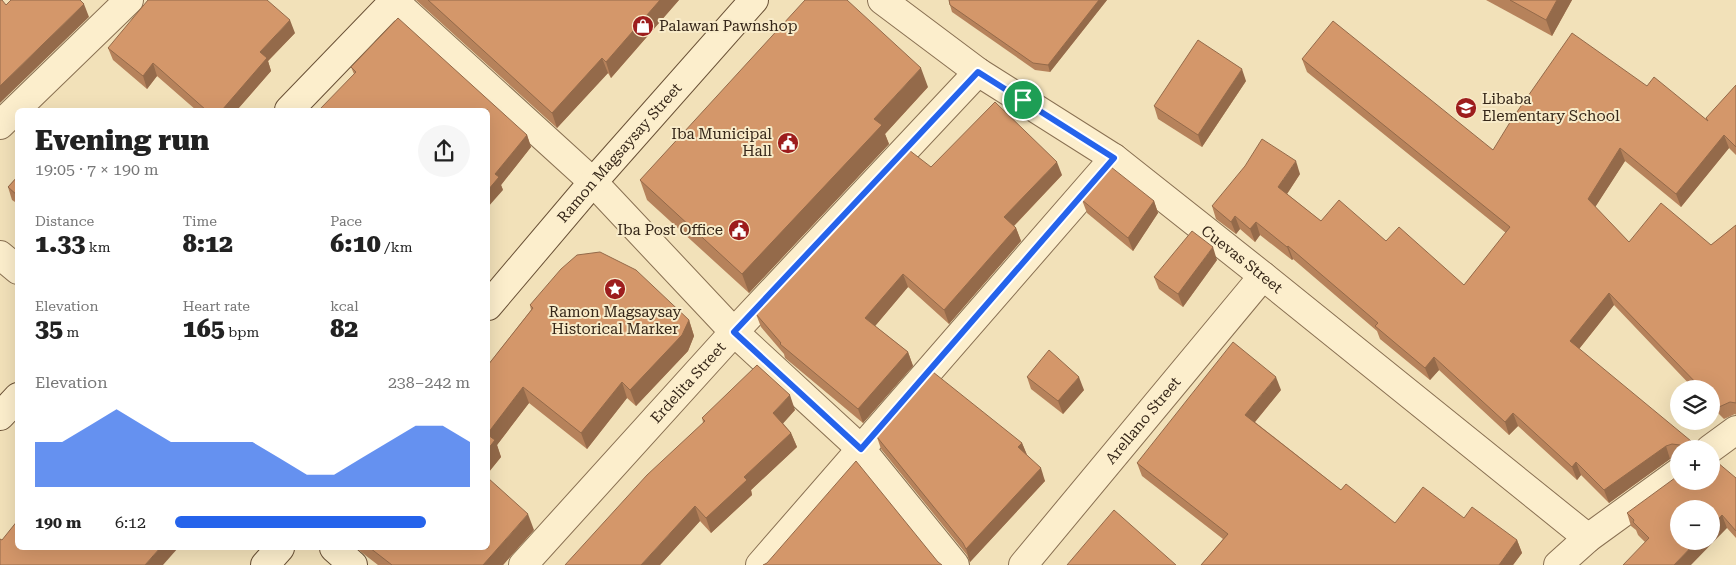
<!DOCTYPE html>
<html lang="en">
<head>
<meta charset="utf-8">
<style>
  :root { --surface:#fff; --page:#f6f6f6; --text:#222; --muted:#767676; --accent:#2563eb }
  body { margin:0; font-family:"Roboto Serif",serif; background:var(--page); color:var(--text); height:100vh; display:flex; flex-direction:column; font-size:19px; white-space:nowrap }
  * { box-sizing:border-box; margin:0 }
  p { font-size:16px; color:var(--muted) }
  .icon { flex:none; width:28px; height:28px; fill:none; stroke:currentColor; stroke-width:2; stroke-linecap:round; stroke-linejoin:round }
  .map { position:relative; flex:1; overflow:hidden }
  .sheet { position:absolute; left:15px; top:108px; width:475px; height:442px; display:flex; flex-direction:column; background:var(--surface); border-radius:8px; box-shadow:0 5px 20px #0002 }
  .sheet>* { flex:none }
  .tools { position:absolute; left:1670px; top:380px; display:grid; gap:10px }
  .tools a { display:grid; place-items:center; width:50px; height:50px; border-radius:50%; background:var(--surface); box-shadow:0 5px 20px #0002; font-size:25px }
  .pin { position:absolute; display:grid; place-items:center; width:42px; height:42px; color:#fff; margin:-21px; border:2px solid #fff; border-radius:50%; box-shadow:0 1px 5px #0007 }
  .round { display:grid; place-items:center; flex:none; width:52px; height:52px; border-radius:26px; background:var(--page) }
  .overview { display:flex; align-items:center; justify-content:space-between; height:85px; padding:0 20px }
  h1 { font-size:28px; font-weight:800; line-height:38px }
  .stats { display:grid; grid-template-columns:repeat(3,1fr); gap:8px; height:85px; padding:5px 20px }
  .stats div { display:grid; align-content:center }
  .stats b { font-size:25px; font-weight:800 }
  .stats small { font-size:14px; font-weight:400 }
  .stats p { font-size:14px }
  .chart { height:140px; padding:10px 20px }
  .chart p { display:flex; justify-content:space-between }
  .chart svg { width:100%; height:90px; margin-top:5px; fill:var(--accent); opacity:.7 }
  ul { padding:0 20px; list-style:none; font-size:16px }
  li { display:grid; grid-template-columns:80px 60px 1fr; align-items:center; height:38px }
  li i { height:12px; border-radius:6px; background:var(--accent) }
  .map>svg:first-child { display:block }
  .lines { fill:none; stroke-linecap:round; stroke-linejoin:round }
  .street-casing { stroke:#897052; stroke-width:30 }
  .secondary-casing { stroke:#6a5136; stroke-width:30 }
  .street { stroke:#fceecc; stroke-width:28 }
  .secondary { stroke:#fceecc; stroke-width:28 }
  .wall { fill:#b6825b }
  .shaded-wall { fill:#946a4a }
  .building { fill:#d4976a; stroke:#946a4a }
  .route-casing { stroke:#fff; stroke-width:10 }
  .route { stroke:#2563eb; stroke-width:6 }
  .labels { text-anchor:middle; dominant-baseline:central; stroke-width:4; stroke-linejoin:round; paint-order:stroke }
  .poi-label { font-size:15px; fill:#362719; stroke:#f8ebc9; text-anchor:start }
  .street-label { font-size:15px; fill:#362719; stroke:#f8ebc9 }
</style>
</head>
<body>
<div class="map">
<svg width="1736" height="565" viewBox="0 0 1736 565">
  <rect width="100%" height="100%" fill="#f2e1b9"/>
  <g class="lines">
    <g class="street-casing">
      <g id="street">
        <polyline points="393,0 593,182 734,332 861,449 955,565"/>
        <path id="s1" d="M882,0L978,72L1114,158L1263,276L1588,538"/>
        <polyline points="0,125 129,0"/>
        <polyline points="0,255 18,270"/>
        <polyline points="1710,449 1736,430"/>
        <path id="s2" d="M523,565L734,332L978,72"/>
        <polyline points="760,565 1114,158"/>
        <path id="s3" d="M1023,565L1263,276"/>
        <polyline points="1558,565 1588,538 1679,472"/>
      </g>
    </g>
    <g class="secondary-casing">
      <g id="secondary">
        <polyline points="289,110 395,0"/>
        <path id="s4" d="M488,306L593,182L754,0"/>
        <polyline points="0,416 18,397"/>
        <polyline points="334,548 353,565"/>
        <polyline points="265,565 280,548"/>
      </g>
    </g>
    <use href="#street" class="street"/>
    <use href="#secondary" class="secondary"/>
  </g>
  <g class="wall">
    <polygon points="416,0 679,0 611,78 608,73 557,128"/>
    <polygon points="949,0 1107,0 1050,72 1035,70 952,12 950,5"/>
    <polygon points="1486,0 1572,0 1552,36"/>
    <polygon points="295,33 268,61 271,71 237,110 196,110 157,76 147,89 113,60 108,48"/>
    <polygon points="1302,59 1493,150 1647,86 1706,119 1736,85 1736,155 1729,148 1681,207 1625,161 1595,207 1629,242 1711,245 1736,225 1736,415 1735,414 1724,419 1711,406 1711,389 1694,389 1614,305 1579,349 1697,449 1679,449 1679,457 1677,457 1670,459 1609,503 1581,475 1577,480 1518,426 1509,435 1439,370 1430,380 1380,339 1377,331 1293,259 1292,260 1260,235 1255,242 1240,229 1236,234 1216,219 1212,206 1300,174 1287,194 1321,221 1464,285 1506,233 1307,72"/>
    <polygon points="351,67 527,135 531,147 501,185 503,190 354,74"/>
    <polygon points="1246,81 1202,147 1158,119 1154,106"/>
    <polygon points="928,87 885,134 889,144 749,293 647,200 640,180"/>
    <polygon points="931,167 1062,175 1014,226 1016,228 1021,241 949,324 908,287 875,326 908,352 913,366 863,423 785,358 784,354 761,327 756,314"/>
    <polygon points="18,176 18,204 12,200 8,187"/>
    <polygon points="1082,200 1154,201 1158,213 1133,251 1087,213"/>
    <polygon points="1217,260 1183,307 1159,289 1154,277"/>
    <polygon points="530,305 689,320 694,336 688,351 636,406 627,398 587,449 529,403 497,445 501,457 488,473 488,365 531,310"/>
    <polygon points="1027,377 1084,390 1063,414 1031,389"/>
    <polygon points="1281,390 1255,422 1341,490 1395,523 1464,518 1517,540 1522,553 1513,565 1201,565 1223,539 1142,476 1137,463"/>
    <polygon points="795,410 783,423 791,433 797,447 751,490 752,495 711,533 700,521 660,565 703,422 702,418"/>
    <polygon points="877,437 1022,443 1027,455 1045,481 970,562 967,555 881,449"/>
    <polygon points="1736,478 1736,538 1727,528 1645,542 1638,535 1636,530 1631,526 1627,513"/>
    <polygon points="534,530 503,565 378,565 356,548 488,548"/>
  </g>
  <g class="shaded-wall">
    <polygon points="660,0 679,0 611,78 606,62"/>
    <polygon points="1099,0 1107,0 1050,72 1048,65"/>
    <polygon points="1557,0 1572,0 1552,36 1546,20"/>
    <polygon points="84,4 89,17 0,103 0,86"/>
    <polygon points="290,20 295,33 268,61 271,71 237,110 222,110 260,52"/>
    <polygon points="602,58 608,73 557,128 552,113"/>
    <polygon points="153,63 157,76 147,89 143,76"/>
    <polygon points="921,68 928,87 885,134 889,144 749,293 742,274 874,119"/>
    <polygon points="1242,69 1246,81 1202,147 1198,135"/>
    <polygon points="527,135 531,147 501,185 503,190 488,207 488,190 495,174"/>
    <polygon points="1724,135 1729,148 1681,207 1676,194"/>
    <polygon points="1620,148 1625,161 1592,212 1588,199"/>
    <polygon points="1296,161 1300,174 1283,200 1278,187"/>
    <polygon points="1057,162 1062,175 1009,231 1004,217"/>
    <polygon points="1154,201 1158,213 1133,251 1128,238"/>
    <polygon points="1235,216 1240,229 1236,234 1231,222"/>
    <polygon points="1256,222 1260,235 1255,242 1250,229"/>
    <polygon points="1016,228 1021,241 949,324 944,310"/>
    <polygon points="1288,246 1293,259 1292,260 1287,247"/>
    <polygon points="1213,247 1217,260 1183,307 1178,294"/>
    <polygon points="903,274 908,287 870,332 865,318"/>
    <polygon points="1609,293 1614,305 1575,354 1570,341"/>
    <polygon points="689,320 694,336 688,351 636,406 630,390"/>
    <polygon points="908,352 913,366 863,423 858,409"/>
    <polygon points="1434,357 1439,370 1430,380 1425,368"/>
    <polygon points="1079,377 1084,390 1063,414 1058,401"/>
    <polygon points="1276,377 1281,390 1250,428 1245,415"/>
    <polygon points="622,382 627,398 587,449 581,433"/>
    <polygon points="523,387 529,403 497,445 501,457 488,473 488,433"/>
    <polygon points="790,395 795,410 779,428 773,413"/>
    <polygon points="1513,413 1518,426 1509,435 1505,422"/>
    <polygon points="791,433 797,447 751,490 752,495 711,533 706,518 744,477"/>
    <polygon points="1022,443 1027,455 1018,447"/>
    <polygon points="1666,446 1670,459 1609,503 1604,490"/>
    <polygon points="1576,462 1581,475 1577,480 1572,467"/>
    <polygon points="1041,468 1045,481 970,562 966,549"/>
    <polygon points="695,506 700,521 660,565 641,565"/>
    <polygon points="528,514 534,530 503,565 483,565"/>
    <polygon points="1722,515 1727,528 1691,565 1674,565 1697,541 1711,541 1711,527"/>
    <polygon points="1517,540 1522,553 1513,565 1499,565"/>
    <polygon points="160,548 178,548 163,565 145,565"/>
  </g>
  <g class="building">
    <polygon points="0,0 2,0 6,5 11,0 80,0 84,4 0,86"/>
    <polygon points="148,0 267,0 290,20 260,52 267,58 222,110 206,110 153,63 143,76 108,48"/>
    <polygon points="428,0 660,0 606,62 602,58 552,113"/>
    <polygon points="805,0 847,0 921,68 874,119 882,125 742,274 640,180"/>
    <polygon points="949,0 1099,0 1048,65 1033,63 950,5"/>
    <polygon points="1510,0 1557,0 1546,20"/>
    <polygon points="398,18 527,135 495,174 499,177 488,190 488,110 319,110 356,72 351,67"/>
    <polygon points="1333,21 1493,150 1512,119 1572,33 1647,86 1654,77 1708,121 1706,118 1736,85 1736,147 1724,135 1676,194 1620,148 1588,199 1629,242 1661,203 1711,245 1736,225 1736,403 1730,402 1719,407 1711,398 1711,389 1702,389 1609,293 1570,341 1691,441 1693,446 1697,449 1686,449 1680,445 1672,444 1666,446 1604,490 1576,462 1572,467 1513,413 1505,422 1434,357 1425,368 1375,326 1378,323 1288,246 1287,247 1256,222 1250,229 1235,216 1231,222 1212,206 1245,166 1262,139 1296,161 1278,187 1321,221 1339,200 1386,241 1399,227 1464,285 1510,227 1302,59"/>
    <polygon points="1198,40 1242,69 1198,135 1154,106"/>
    <polygon points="995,102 1057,162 1004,217 1016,228 944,310 903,274 865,318 908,352 858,409 780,344 781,343 756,314 909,150 931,167"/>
    <polygon points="1111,167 1154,201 1128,238 1082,200"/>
    <polygon points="18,176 18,196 8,187"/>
    <polygon points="1192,231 1213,247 1178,294 1154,277"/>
    <polygon points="600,252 636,270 689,320 682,335 630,390 622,382 581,433 523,387 488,433 488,365 533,308 530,305 561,269 577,255"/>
    <polygon points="1233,342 1276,377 1245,415 1341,490 1346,484 1395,523 1423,487 1464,518 1472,507 1517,540 1499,565 1201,565 1228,534 1137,463"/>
    <polygon points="1049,350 1079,377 1058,401 1027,377"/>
    <polygon points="757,365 790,395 773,413 791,433 744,477 747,480 706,518 695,506 641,565 565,565 647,475 705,421 702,418"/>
    <polygon points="933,372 1022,443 1018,447 1041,468 966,549 963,543 877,437"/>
    <polygon points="488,435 495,440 488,449"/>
    <polygon points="1711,457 1736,478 1736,531 1722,515 1711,527 1711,509 1679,509 1679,541 1697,541 1674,565 1623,565 1649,538 1633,522 1634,520 1627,513 1679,475 1679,481 1711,481"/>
    <polygon points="856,461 938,562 942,565 763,565 767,563"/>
    <polygon points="488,478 528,514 483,565 392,565 370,548 488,548"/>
    <polygon points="1114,510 1176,565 1067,565"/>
    <polygon points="18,520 18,548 160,548 145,565 0,565 0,539 2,540"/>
  </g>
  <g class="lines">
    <g class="route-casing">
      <polygon id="route" points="978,72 1114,158 861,449 734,332"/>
    </g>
    <use href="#route" class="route"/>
  </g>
  <defs>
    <g id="shop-disc" transform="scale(1.125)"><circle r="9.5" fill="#9d1d1d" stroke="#f8ebc9"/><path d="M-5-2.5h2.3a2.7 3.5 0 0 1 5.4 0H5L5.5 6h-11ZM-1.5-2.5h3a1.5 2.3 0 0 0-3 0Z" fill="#fff"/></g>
    <g id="school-disc" transform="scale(1.125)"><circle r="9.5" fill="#9d1d1d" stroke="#f8ebc9"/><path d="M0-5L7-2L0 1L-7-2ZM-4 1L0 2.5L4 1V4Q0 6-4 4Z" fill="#fff"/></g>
    <g id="civic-disc" transform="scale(1.125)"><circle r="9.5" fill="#9d1d1d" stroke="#f8ebc9"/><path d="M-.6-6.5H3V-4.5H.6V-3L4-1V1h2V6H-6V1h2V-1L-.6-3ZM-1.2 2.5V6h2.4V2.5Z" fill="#fff"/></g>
    <g id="sight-disc" transform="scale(1.125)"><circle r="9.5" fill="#9d1d1d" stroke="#f8ebc9"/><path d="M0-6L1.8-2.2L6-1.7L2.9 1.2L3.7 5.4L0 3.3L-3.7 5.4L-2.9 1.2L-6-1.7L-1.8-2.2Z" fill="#fff"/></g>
  </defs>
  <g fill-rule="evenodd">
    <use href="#shop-disc" x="643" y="26"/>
    <use href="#school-disc" x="1466" y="108"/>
    <use href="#civic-disc" x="788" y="143"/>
    <use href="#civic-disc" x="739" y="230"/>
    <use href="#sight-disc" x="615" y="289"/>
  </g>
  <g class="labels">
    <g class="poi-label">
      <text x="659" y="26">Palawan Pawnshop</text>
      <text x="1482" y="99">Libaba<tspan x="1482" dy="17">Elementary School</tspan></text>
      <text x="772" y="134" text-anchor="end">Iba Municipal<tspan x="772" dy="17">Hall</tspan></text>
      <text x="723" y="230" text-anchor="end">Iba Post Office</text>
      <text x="615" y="312" text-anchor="middle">Ramon Magsaysay<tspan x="615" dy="17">Historical Marker</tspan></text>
    </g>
    <g class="street-label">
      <text stroke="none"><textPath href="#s4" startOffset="202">Ramon Magsaysay Street</textPath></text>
      <text stroke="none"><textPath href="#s1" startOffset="444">Cuevas Street</textPath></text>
      <text stroke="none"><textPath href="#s2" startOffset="246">Erdelita Street</textPath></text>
      <text stroke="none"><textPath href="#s3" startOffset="188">Arellano Street</textPath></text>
    </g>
  </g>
</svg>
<div class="tools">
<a><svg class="icon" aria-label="layers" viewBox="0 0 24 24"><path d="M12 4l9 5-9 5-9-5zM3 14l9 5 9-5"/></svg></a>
<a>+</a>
<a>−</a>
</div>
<div class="pin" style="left:1023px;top:100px;background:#1e9e55"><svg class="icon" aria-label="arrive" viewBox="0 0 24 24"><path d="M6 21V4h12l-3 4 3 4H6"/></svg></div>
<section class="sheet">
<div class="overview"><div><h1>Evening run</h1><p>19:05 · 7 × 190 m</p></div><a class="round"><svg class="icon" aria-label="share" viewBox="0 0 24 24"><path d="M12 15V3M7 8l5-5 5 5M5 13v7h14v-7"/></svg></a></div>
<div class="stats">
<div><p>Distance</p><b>1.33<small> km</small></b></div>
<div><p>Time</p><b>8:12</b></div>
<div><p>Pace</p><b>6:10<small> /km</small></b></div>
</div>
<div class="stats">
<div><p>Elevation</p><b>35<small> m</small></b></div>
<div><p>Heart rate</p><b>165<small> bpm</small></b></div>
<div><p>kcal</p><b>82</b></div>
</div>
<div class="chart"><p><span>Elevation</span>238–242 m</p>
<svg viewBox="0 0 160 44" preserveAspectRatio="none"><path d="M0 44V22L10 22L20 14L30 6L40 14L50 22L60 22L70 22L80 22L90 30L100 38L110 38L120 30L130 22L140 14L150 14L160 22V44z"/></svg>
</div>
<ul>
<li><b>190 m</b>6:12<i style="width:85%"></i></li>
</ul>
</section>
</div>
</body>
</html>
